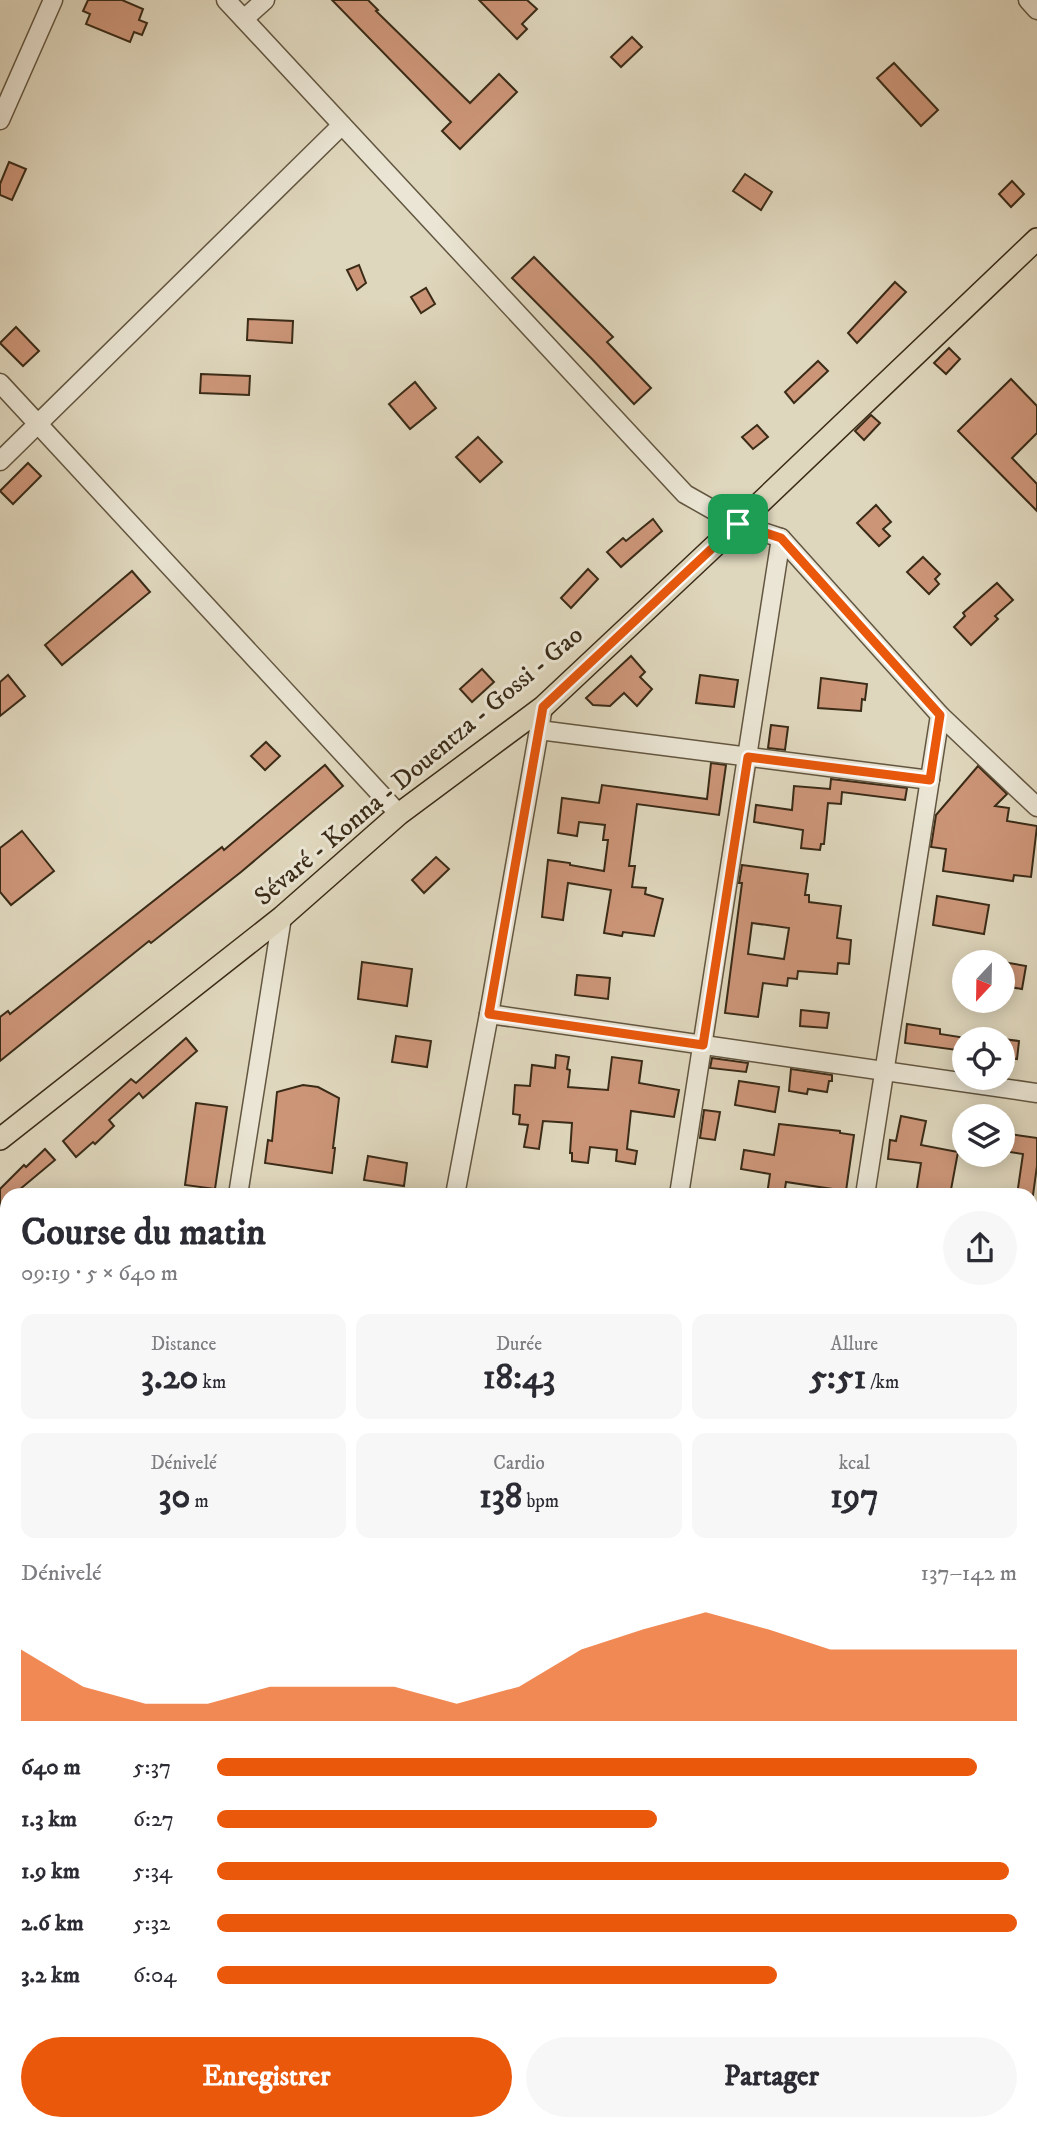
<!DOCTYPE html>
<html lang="fr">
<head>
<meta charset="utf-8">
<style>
  :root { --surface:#fff; --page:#f7f7f7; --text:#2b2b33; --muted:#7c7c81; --accent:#ea580c }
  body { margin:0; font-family:"IM FELL DW Pica",serif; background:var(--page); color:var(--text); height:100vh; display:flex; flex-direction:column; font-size:26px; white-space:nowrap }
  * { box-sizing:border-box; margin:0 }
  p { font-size:23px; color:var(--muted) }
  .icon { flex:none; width:38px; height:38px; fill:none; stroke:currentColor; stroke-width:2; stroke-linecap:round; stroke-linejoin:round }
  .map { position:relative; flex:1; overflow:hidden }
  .panel { position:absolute; left:0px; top:1188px; width:1038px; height:943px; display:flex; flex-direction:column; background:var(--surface); border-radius:21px 21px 0 0; box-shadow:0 4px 18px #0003 }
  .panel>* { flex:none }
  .needle { width:46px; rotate:202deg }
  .tools { position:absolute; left:952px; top:950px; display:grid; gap:14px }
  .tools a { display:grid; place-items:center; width:63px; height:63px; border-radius:50%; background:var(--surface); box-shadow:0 4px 18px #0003; font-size:35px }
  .pin { position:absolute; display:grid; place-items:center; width:60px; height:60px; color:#fff; margin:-30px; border-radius:14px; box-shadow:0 4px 10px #0006 }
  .round { display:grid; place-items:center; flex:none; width:74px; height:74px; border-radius:37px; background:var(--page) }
  .head { display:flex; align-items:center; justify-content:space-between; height:119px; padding:0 21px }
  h1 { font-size:38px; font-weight:700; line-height:52px }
  .metrics { display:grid; grid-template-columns:repeat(3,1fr); gap:10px; height:119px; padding:7px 21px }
  .metrics div { display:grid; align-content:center; border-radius:14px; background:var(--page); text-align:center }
  .metrics b { font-size:35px; font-weight:700 }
  .metrics small { font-size:19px; font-weight:400 }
  .metrics p { font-size:19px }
  .chart { height:196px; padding:14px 21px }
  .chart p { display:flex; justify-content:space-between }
  .chart svg { width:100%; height:126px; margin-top:7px; fill:var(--accent); opacity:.7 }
  .button { display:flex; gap:14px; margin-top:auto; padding:14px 21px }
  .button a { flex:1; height:80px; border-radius:42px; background:var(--accent); color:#fff; font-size:28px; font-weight:700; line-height:80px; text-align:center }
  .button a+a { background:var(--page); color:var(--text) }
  ul { padding:0 21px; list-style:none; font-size:23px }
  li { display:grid; grid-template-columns:112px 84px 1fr; align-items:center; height:52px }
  li i { height:18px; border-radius:9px; background:var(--accent) }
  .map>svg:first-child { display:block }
  .building { fill:#cc9578; stroke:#3a2b17; stroke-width:2; fill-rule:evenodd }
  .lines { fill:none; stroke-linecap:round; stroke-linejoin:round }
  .minor-casing { stroke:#635640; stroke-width:21 }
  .major-casing { stroke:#3a2b17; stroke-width:24 }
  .minor { stroke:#eae5d4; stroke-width:18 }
  .major { stroke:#dfd7bd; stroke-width:21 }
  .route-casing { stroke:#fff; stroke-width:14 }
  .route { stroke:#ea580c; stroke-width:9 }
  .labels { text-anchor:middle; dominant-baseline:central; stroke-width:6; stroke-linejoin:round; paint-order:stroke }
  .street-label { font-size:26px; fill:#3a2b17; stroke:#eae5d4 }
</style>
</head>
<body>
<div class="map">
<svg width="1037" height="2130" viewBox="0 0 1037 2130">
  <rect width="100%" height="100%" fill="#dfd7bd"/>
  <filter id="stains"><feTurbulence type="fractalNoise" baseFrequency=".00286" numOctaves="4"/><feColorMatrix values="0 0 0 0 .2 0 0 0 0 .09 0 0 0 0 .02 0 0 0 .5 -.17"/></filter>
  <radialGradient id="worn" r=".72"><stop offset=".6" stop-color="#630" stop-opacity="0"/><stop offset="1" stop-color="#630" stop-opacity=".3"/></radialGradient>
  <g class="building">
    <polygon points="88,0 122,0 143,9 139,20 147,23 142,35 134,32 130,42 86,24 90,14 83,11"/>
    <polygon points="332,0 368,0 378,10 376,11 470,103 499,74 517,92 460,149 442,131 451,122"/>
    <polygon points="479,0 527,0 537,9 522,24 527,29 517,39"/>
    <polygon points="632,37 642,47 621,67 611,57"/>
    <polygon points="894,63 938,110 921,126 877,78"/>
    <polygon points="9,162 26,169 12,200 0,195 0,184"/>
    <polygon points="745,174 772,192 761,210 733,191"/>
    <polygon points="1012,181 1024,194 1011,207 999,194"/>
    <polygon points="534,257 613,337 607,342 651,388 634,404 592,359 512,278"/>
    <polygon points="359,265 366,283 357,290 347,270"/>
    <polygon points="895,282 906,292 857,343 848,333"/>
    <polygon points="426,288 435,304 421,313 411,297"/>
    <polygon points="248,319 293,321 292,343 247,340"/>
    <polygon points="16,327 39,351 23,366 0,343"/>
    <polygon points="949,348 960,359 946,374 934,363"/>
    <polygon points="818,361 828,371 794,403 785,392"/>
    <polygon points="201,374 250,376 249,395 200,393"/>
    <polygon points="1011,379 1037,406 1037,433 1012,458 1037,484 1037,511 958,431"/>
    <polygon points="415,382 436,408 410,429 389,404"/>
    <polygon points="871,415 880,423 864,440 855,431"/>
    <polygon points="757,425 768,437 753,449 742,437"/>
    <polygon points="478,437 502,462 480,482 456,457"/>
    <polygon points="28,463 41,476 13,504 0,491"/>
    <polygon points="876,505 891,522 883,529 890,536 879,546 857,523"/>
    <polygon points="653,519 662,531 621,567 607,552 623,538 626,541"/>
    <polygon points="923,557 940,574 935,579 939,584 929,594 907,572"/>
    <polygon points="588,569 598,579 571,608 561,598"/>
    <polygon points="132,571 150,592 62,665 45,645"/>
    <polygon points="997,583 1013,600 995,616 998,619 971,645 954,627 965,616 963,613"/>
    <polygon points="631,656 645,672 640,677 652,689 637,706 624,693 610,706 593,705 586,698"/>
    <polygon points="482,669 494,682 472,702 460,689"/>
    <polygon points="8,675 25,696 0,716 0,682"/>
    <polygon points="700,675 738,680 734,707 696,703"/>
    <polygon points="821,678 867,684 865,700 862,699 861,711 818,708"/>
    <polygon points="771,725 788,727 785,750 768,748"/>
    <polygon points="266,742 280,756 265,770 251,756"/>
    <polygon points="711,763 726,765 719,815 637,804 629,866 635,866 632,887 646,888 645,894 663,899 654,936 623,932 622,936 604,933 611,890 568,883 563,920 542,917 548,860 570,863 570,865 604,871 608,840 603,840 605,825 579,822 577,836 558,833 562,798 599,803 602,785 707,799"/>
    <polygon points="325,765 343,786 241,872 151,943 149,941 0,1061 0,1017 8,1011 10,1014 222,847 224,850"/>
    <polygon points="978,766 1007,794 995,806 1009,808 1007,821 1037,826 1031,877 1014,875 1013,881 943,871 946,849 931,847 936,815"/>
    <polygon points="831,779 907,788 905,800 842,792 841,804 828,803 824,844 821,844 820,850 801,848 803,830 754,822 756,805 792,810 794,786 830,789"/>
    <polygon points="22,831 54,871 11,905 0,892 0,848"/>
    <polygon points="436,857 449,869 424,893 412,880"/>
    <path d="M742,865L808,874L805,895H809V902L841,906L837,938L851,940L849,964L838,963L837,974L798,971L797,979L788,978L787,986L763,983L758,1017L725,1013L742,883H739ZM752,923L789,928L784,959L748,954Z"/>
    <polygon points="937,896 989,905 984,934 933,925"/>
    <polygon points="362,962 412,969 407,1006 358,999"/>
    <polygon points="1003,962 1026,966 1022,989 1003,986"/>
    <polygon points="577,975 610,978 608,999 575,995"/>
    <polygon points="801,1010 829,1013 827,1028 800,1026"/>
    <polygon points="907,1024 940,1029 940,1034 966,1038 964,1051 905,1043"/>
    <polygon points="396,1036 431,1041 427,1067 392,1062"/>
    <polygon points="186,1038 197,1051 143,1098 139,1093 109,1120 114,1126 95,1144 93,1142 76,1157 63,1141 131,1079 136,1083"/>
    <polygon points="1003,1039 1019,1041 1017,1059 1003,1057"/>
    <polygon points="556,1055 569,1057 567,1069 570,1070 568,1087 608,1090 612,1057 642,1061 639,1083 679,1090 674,1117 631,1111 627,1149 637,1151 635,1164 616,1161 617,1150 590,1147 588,1163 572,1161 572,1153 570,1153 572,1123 543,1121 539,1149 524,1147 528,1125 519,1124 520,1115 513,1114 515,1085 530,1086 532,1065 555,1068"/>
    <polygon points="712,1058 748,1063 746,1072 710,1068"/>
    <polygon points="791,1069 832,1075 832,1081 829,1081 827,1092 808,1089 807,1094 789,1091"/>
    <polygon points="739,1081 779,1087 775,1112 735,1105"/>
    <polygon points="303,1085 318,1087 339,1098 333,1148 335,1148 332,1173 265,1163 268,1140 272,1141 277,1092"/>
    <polygon points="196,1103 227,1107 215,1189 185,1185"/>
    <polygon points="704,1110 720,1112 715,1140 700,1138"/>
    <polygon points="901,1116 926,1121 921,1145 958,1152 950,1195 916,1195 921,1163 888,1159 890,1140 896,1141"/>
    <polygon points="779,1124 840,1131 840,1133 854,1135 846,1191 786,1182 784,1195 767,1195 770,1174 741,1169 744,1150 774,1155"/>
    <polygon points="1003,1133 1037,1138 1037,1166 1033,1195 1017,1195 1023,1154 1003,1151"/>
    <polygon points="45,1149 55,1160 13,1195 7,1195 7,1200 0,1206 0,1189 24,1165 26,1167"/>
    <polygon points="368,1156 407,1163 404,1186 364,1180"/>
  </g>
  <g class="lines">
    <g class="minor-casing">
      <g id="minor">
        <polyline points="226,0 685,494 738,524 781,538 940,715 1037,807"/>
        <polyline points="1028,0 1037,10"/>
        <polyline points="244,19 265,0"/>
        <polyline points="0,120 53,0"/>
        <polyline points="0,383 399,814"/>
        <polyline points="0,461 342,125"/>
        <polyline points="539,730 930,780"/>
        <polyline points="489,1014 1037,1093"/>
        <polyline points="238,1195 282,917"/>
        <polyline points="455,1195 489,1014 543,707"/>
        <polyline points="679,1195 781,538"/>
        <polyline points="865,1195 940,715"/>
        <polyline points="1031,1311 1037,1273"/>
        <polyline points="0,1452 7,1459"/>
        <polyline points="1031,1553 1037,1554"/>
        <polyline points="0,1587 7,1581"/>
        <polyline points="0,1784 7,1793"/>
        <polyline points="0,2028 7,2030"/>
        <polyline points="251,2124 265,2130"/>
        <polyline points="808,2124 836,2130"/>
        <polyline points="99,2130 106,2124"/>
        <polyline points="279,2130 279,2124"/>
        <polyline points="529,2130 530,2124"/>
      </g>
    </g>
    <g class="major-casing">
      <polyline id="major" points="0,1139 282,917 399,814 543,707 738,524 1037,239"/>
    </g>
    <use href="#minor" class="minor"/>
    <use href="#major" class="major"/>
  </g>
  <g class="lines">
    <g class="route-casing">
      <polygon id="route" points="738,524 781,538 940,715 930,780 748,757 703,1045 489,1014 543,707"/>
    </g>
    <use href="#route" class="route"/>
  </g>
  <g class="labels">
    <g class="street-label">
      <text transform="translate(419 766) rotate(-40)">Sévaré - Konna - Douentza - Gossi - Gao</text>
    </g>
  </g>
  <rect width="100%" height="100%" filter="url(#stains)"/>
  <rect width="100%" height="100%" fill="url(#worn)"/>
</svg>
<div class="tools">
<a><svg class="needle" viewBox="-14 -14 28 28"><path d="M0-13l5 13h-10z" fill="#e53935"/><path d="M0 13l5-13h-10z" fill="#7c7c81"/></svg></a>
<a><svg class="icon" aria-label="locate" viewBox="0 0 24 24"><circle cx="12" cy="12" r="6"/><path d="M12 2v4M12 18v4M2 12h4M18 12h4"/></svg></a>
<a><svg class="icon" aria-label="layers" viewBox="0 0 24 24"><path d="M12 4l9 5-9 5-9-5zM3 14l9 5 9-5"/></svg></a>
</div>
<div class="pin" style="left:738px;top:524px;background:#1e9e55"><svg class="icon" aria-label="arrive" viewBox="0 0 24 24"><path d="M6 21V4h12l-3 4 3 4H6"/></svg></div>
<section class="panel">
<div class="head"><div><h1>Course du matin</h1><p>09:19 · 5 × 640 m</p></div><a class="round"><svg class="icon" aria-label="share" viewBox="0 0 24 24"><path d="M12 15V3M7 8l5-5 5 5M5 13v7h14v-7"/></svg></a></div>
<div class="metrics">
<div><p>Distance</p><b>3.20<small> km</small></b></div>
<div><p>Durée</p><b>18:43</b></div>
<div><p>Allure</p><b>5:51<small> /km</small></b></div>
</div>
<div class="metrics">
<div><p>Dénivelé</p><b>30<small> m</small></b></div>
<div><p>Cardio</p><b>138<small> bpm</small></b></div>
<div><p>kcal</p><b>197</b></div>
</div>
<div class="chart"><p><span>Dénivelé</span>137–142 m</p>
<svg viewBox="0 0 160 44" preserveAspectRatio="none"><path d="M0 44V19L10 32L20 38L30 38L40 32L50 32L60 32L70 38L80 32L90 19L100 12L110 6L120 12L130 19L140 19L150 19L160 19V44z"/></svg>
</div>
<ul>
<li><b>640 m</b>5:37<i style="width:95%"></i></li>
<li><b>1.3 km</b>6:27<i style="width:55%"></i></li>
<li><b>1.9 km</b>5:34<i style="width:99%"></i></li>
<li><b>2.6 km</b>5:32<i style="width:100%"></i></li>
<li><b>3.2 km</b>6:04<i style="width:70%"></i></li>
</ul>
<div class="button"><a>Enregistrer</a><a>Partager</a></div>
</section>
</div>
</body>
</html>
